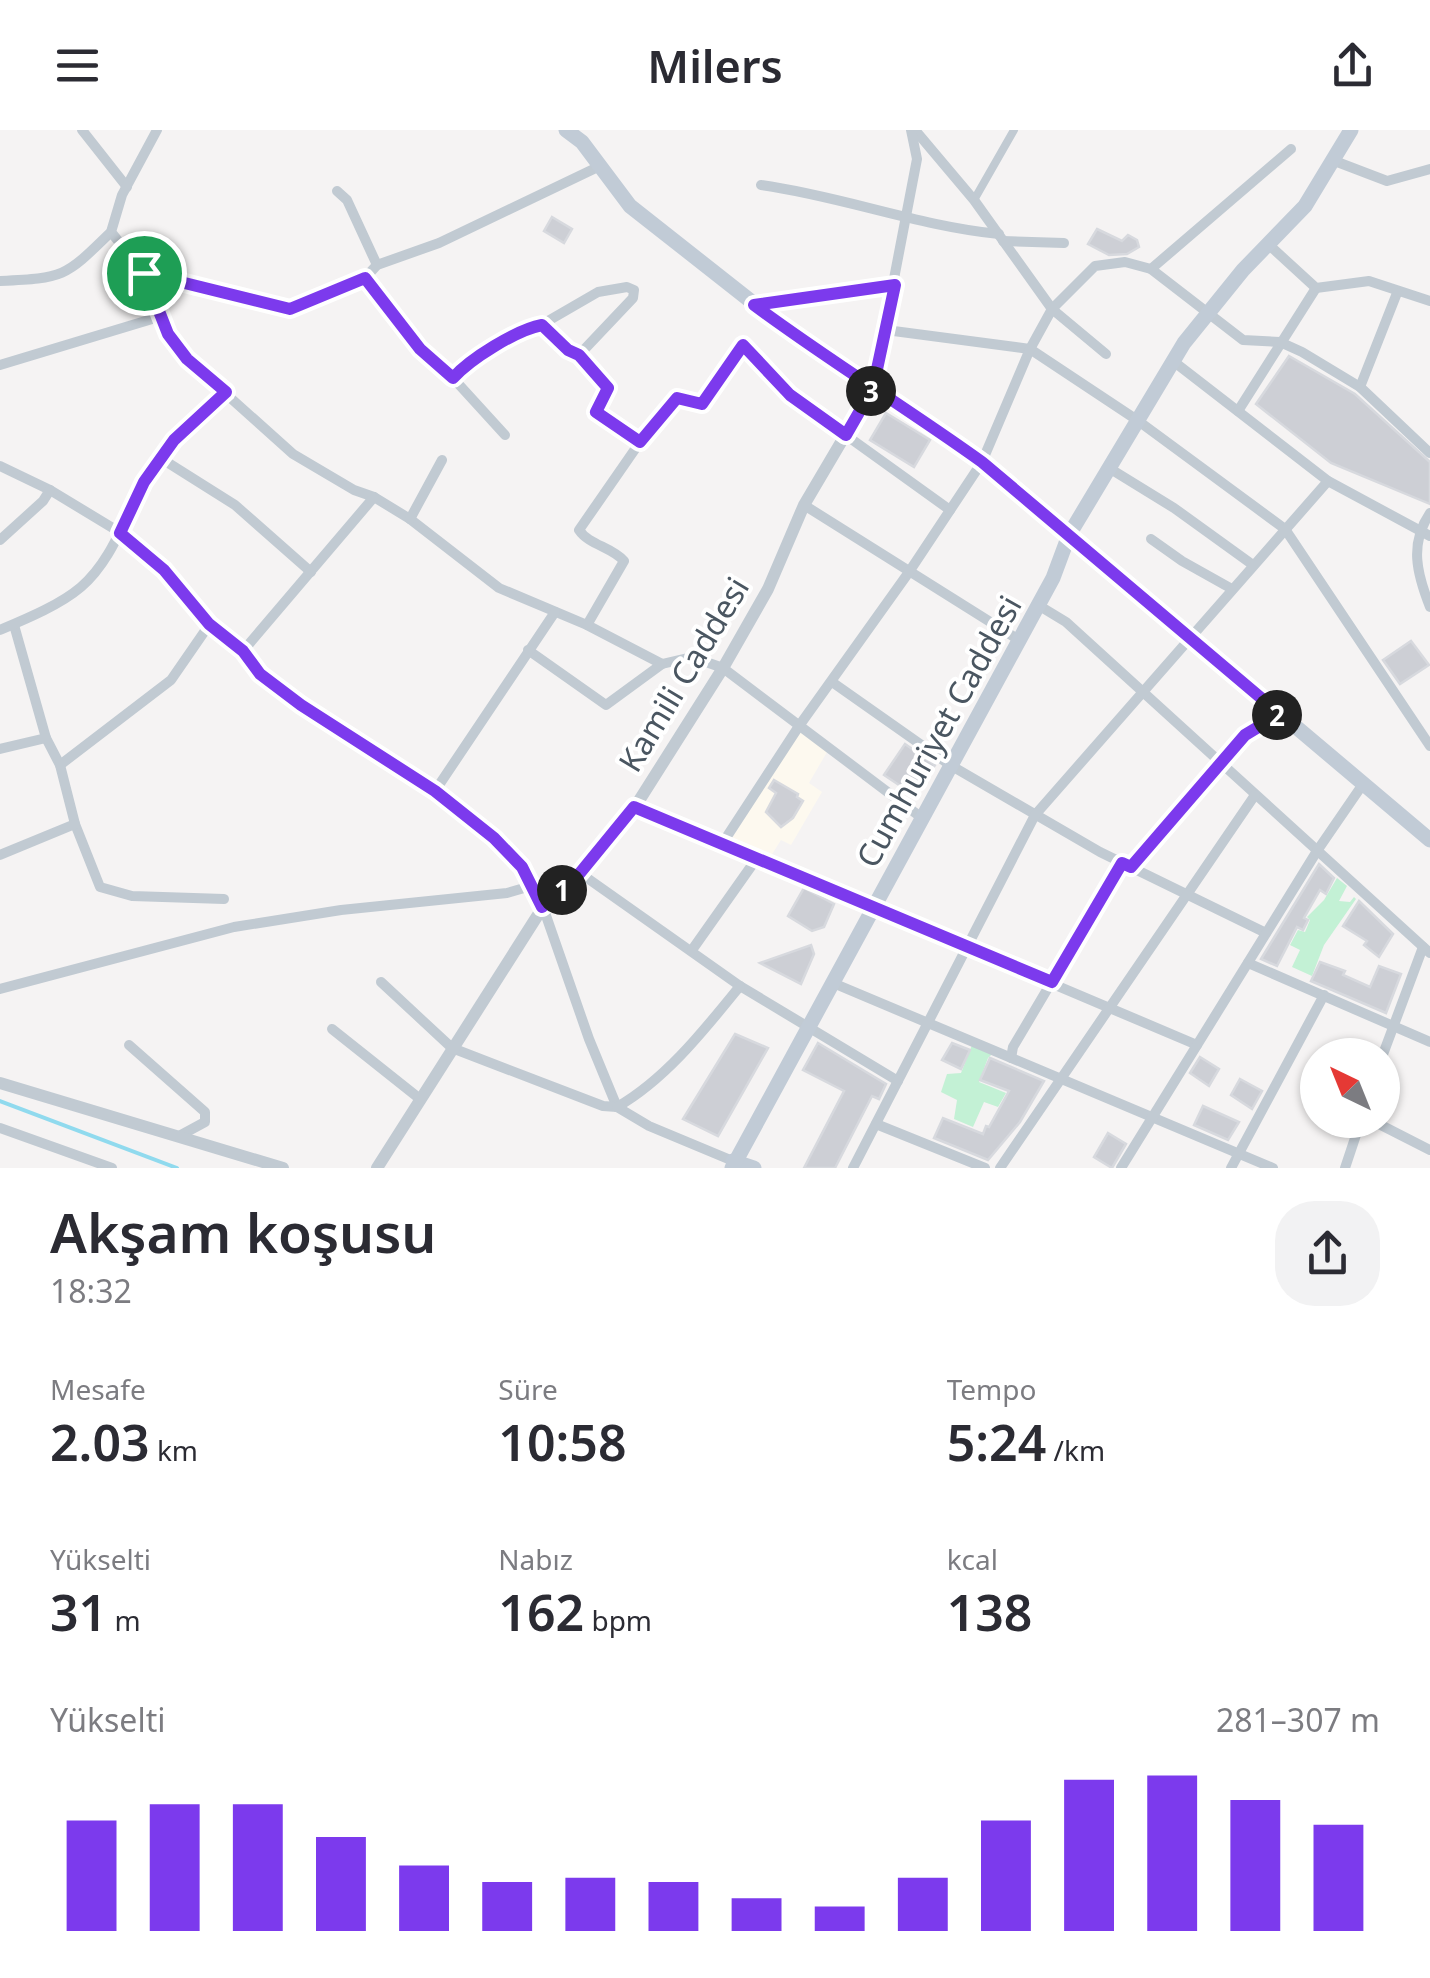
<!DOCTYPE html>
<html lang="tr">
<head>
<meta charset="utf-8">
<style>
  :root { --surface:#fff; --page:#f2f2f3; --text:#2b2b33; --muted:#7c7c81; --accent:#7c3aed }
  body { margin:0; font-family:"Noto Sans",sans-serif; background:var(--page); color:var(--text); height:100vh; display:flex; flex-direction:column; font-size:38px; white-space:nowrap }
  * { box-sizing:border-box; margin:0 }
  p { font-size:32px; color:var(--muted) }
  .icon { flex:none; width:55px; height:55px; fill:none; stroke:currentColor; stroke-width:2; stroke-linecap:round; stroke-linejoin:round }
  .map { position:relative; height:1038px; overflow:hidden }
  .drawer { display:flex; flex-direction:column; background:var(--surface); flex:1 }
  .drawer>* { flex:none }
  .needle { width:65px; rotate:317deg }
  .tools { position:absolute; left:1300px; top:908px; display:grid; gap:20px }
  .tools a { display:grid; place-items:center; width:100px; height:100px; border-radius:50%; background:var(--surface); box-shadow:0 2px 8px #0004; font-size:50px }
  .pin { position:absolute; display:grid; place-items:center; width:85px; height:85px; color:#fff; margin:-42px; border:5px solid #fff; border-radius:50%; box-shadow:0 2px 10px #0007 }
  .km { position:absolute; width:50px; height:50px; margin:-25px; border-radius:50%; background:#222; color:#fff; font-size:28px; line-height:50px; text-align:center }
  .round { display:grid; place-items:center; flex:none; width:105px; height:105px; border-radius:40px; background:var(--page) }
  .head { display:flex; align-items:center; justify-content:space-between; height:170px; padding:0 50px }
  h1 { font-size:55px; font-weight:600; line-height:75px }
  .stats { display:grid; grid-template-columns:repeat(3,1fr); gap:15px; height:170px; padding:10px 50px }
  .stats div { display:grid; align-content:center }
  .stats b { font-size:50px; font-weight:600 }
  .stats small { font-size:28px; font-weight:400 }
  .stats p { font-size:28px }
  .chart { height:280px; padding:20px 50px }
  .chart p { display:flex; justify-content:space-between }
  .chart svg { width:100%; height:180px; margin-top:10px; stroke:var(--accent); stroke-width:6 }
  header { display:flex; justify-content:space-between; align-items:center; height:130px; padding:0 50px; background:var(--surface); font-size:45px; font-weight:600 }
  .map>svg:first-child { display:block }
  .commercial { fill:#fdf9ef }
  .green { fill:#c3f1d5 }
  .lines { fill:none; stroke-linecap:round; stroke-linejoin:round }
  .stream { stroke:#90daee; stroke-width:4 }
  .building { fill:#cdcfd5; stroke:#d7d9de; stroke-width:2.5 }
  .pedestrian { stroke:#c1cad2; stroke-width:8 }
  .minor { stroke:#c1cad2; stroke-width:10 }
  .tertiary { stroke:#c1cad2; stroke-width:12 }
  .secondary { stroke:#c1cbd6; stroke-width:15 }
  .route-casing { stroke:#fff; stroke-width:20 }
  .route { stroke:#7c3aed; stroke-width:12 }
  .labels { text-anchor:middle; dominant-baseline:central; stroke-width:8; stroke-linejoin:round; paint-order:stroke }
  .street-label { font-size:32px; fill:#4a5661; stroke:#fff }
</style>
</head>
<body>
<header><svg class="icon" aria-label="menu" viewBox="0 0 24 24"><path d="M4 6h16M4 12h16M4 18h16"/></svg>Milers<svg class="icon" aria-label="share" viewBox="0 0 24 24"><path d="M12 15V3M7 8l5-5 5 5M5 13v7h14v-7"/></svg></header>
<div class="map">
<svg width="1430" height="1038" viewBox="0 0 1430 1038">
  <rect width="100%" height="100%" fill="#f5f3f3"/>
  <polygon class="commercial" points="800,601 827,622 809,653 822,662 791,715 781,710 769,729 729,713"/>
  <g class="green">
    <polygon points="1337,748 1347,756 1339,771 1350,772 1354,767 1356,769 1324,815 1312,846 1292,837 1300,820 1290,815 1298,800 1305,802 1310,790 1307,787 1324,770"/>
    <polygon points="972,915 993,923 988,928 979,952 1006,963 998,977 984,972 973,997 954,989 957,970 941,962 947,944 961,943"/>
  </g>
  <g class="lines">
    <polyline class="stream" points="0,971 177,1038"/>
  </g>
  <g class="building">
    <polygon points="552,87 572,99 564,113 544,101"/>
    <polygon points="1097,99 1122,111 1128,105 1137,110 1139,117 1127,124 1109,125 1088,114"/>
    <polygon points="1289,226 1355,264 1430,332 1430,374 1331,333 1256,274"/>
    <polygon points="886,283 930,310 914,337 870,310"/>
    <polygon points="1411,511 1429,535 1400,554 1383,530"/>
    <polygon points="905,614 935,635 914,665 884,645"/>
    <polygon points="774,650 798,664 797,667 803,671 793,688 781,697 766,682 776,663 769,658"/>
    <polygon points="1319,734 1334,748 1326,764 1320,760 1304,788 1308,790 1303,800 1297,797 1277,836 1261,829"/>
    <polygon points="804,758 834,774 824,797 812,801 788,786"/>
    <polygon points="1359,771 1393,804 1379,827 1364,815 1367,811 1343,796"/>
    <polygon points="811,815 814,824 801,854 760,833"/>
    <polygon points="1320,832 1345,841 1343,845 1370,857 1379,836 1401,844 1386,883 1311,851"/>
    <polygon points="735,904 768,918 718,1006 683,989"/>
    <polygon points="818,913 886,954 879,969 872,966 835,1038 804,1038 844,961 803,940"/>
    <polygon points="952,913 970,920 961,939 942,930"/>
    <polygon points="1200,927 1219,939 1209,956 1190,943"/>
    <polygon points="990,928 1044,951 1020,992 988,1030 934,1008 943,988 983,1004 986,996 989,997 1009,961 980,950"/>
    <polygon points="1240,949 1262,961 1252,979 1231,965"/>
    <polygon points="1203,976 1239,992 1228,1010 1194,995"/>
    <polygon points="1108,1003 1126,1014 1112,1038 1094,1027"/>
  </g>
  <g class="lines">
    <polyline class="pedestrian" points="974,70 1014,0"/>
    <g class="minor">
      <polyline points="82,0 127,57"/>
      <polyline points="157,0 122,65 111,102 144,143 168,204 187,229 293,324 354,360 374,367 410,389 499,458 587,495 662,534 692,527 723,538 922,688"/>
      <polyline points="915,0 974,70 1052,179 1106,224"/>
      <polyline points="1332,30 1387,51 1430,39"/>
      <path d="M761,55C841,66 918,96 999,104"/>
      <polyline points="337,61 347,70 377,135"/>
      <polyline points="1003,111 1064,113"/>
      <polyline points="1268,114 1316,158 1369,151 1430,171"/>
      <polyline points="1151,139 1291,19"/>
      <polyline points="144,143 289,179 365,148 377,135 439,113 600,36"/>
      <polyline points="365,148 420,219 453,248 505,305"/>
      <path d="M0,151C65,148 65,147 111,102"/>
      <polyline points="753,175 895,155"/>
      <polyline points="541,195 568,220 579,225 607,258 597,282 640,312"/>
      <polyline points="886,200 1030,219 1137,290 1285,399 1430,616"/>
      <polyline points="1173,231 1328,351 1430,406"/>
      <polyline points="0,235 162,186"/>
      <polyline points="453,248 492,218 541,195 598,162 627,157 634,160 633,168 579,225"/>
      <polyline points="1360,257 1397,163"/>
      <polyline points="873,258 917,29 911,0"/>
      <polyline points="1238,281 1316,158"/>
      <polyline points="162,329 235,375 311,442"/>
      <polyline points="0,336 50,360 121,403 164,439 209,495 243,521 260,544 435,661 494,708 522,737 543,777 589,909 617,977"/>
      <polyline points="1109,338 1174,378 1253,435"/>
      <polyline points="804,375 1019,510"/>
      <path d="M1430,383C1409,414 1417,444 1430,477"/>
      <polyline points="410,389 442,330"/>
      <polyline points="1151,409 1182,431 1232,459"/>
      <polyline points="0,410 43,371 50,360"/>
      <polyline points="1038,475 1066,492 1430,823"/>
      <polyline points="14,495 46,608 60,635 75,694 100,757 132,766 224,769"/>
      <path d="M587,495L624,431C612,417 589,415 579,400L640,312L677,268L701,274L743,215L790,265L950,380"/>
      <path d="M0,500C26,489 60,475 81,457C113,429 124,388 144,353C166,317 195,290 226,262"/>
      <polyline points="528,520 606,575 662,534"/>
      <polyline points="243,521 374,367"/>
      <polyline points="832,552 950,635 1100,722 1266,803"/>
      <polyline points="0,619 46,608"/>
      <polyline points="60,635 171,550 209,495"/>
      <polyline points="435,661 555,482"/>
      <polyline points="635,677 1197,915"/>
      <polyline points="722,714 799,596 909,442 982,332 1030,219 1052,179 1095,136 1125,132 1151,139 1243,210 1280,212 1302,222 1360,257 1430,323"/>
      <polyline points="0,725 75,694"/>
      <polyline points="1131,737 1219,633 1245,605 1280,583"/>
      <polyline points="580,743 740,856 898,951"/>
      <polyline points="692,820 757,728"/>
      <polyline points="1248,833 1430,912"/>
      <polyline points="381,852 452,918 603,976 617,977 649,996 733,1031"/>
      <polyline points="833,853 1273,1038"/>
      <polyline points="0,859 234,797 341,780 507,763 531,756"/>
      <polyline points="332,899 420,969"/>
      <polyline points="129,915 205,982 205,992 181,1005"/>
      <polyline points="1382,927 1423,817"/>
      <polyline points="1011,928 1013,917 1122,733"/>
      <path d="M617,977C666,949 705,899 740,856"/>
      <polyline points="1371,990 1430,1020"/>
      <polyline points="876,994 985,1038"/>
      <polyline points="0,998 112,1038"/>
      <polyline points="853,1038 1035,685 1328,351"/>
      <polyline points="1000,1038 1255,665"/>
      <polyline points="1121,1038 1317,721 1363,654"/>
      <polyline points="1231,1038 1324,865"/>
      <polyline points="1345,1038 1361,990"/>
    </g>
    <g class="tertiary">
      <polyline points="0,953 283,1038"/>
      <polyline points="377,1038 543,777 580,743 635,677 723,538 768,459 804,375 873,258"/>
    </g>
    <g class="secondary">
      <polyline points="566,0 582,12 630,76 785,198 982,332 1430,710"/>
      <polyline points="733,1031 754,1038"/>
      <polyline points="732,1038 1053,448 1069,405 1184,213 1243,140 1305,76 1351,0"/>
    </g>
  </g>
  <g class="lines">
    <g class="route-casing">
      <path id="route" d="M144,143L168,204L187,229L226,262L174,310L144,352L120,403L164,440L209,494L243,521L260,544L301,575L435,661L494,708L522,737L542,777L580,743L634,677L1052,852L1122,733L1131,737L1245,605L1280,584L982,332C907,278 828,230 754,175L895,155L873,258L846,305L790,265L743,215L702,274L677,268L640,312L596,282L608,258L579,225L568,220L542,195C516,200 470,229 453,248L420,219L365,148L290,179L144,143"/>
    </g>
    <use href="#route" class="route"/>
  </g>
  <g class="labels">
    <g class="street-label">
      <text transform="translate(683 544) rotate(-59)">Kamili Caddesi</text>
      <text transform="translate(938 601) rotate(-61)">Cumhuriyet Caddesi</text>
    </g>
  </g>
</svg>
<div class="tools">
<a><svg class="needle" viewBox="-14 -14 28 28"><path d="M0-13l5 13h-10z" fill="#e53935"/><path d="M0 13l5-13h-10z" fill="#7c7c81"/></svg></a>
</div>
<div class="pin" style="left:144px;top:143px;background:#1e9e55"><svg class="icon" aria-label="arrive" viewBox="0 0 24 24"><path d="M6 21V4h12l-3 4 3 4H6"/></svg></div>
<b class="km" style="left:562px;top:760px">1</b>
<b class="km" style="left:1277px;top:585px">2</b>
<b class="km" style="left:871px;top:261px">3</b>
</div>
<section class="drawer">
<div class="head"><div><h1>Akşam koşusu</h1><p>18:32</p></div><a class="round"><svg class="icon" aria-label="share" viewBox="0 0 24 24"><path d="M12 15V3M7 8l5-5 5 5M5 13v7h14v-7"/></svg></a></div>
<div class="stats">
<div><p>Mesafe</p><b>2.03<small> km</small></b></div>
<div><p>Süre</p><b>10:58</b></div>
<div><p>Tempo</p><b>5:24<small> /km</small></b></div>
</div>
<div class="stats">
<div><p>Yükselti</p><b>31<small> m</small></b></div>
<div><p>Nabız</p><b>162<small> bpm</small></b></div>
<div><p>kcal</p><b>138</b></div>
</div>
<div class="chart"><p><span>Yükselti</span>281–307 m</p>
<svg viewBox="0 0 160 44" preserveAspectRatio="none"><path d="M5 44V17M15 44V13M25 44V13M35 44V21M45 44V28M55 44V32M65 44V31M75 44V32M85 44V36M95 44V38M105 44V31M115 44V17M125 44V7M135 44V6M145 44V12M155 44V18"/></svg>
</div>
</section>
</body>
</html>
